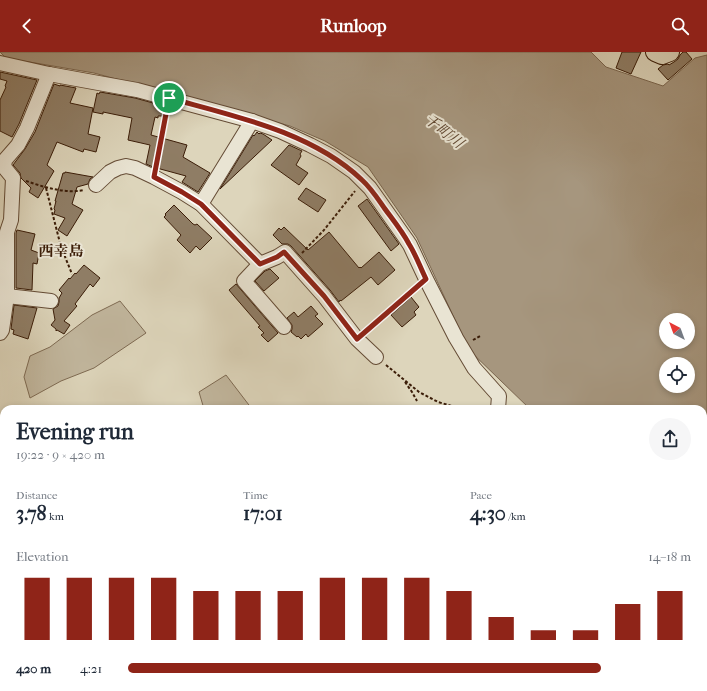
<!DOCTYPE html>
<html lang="en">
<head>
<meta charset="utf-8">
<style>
  :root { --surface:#fff; --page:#f6f6f7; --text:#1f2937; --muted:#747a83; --accent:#8f2418 }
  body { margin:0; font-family:"IM FELL French Canon","Noto Serif JP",serif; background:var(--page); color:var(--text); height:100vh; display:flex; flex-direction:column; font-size:15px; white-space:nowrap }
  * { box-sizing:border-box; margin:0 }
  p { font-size:13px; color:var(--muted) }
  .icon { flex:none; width:22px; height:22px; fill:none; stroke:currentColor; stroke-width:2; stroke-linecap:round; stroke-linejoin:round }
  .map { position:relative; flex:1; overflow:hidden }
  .panel { position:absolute; left:0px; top:353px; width:707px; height:286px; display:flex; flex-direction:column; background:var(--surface); border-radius:12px 12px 0 0; box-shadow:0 2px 6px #0003 }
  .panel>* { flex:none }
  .needle { width:26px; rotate:319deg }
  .tools { position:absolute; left:659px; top:261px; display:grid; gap:8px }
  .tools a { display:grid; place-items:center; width:36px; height:36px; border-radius:50%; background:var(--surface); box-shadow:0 2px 6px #0003; font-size:20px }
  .pin { position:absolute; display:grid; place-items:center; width:34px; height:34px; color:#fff; margin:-17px; border:2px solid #fff; border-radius:50%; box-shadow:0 1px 4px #0007 }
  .round { display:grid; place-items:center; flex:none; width:42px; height:42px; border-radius:21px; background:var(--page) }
  .summary { display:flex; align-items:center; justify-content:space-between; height:68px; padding:0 16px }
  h1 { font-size:22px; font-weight:800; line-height:30px }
  .metrics { display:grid; grid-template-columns:repeat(3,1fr); gap:6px; height:68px; padding:4px 16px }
  .metrics div { display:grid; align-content:center }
  .metrics b { font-size:20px; font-weight:800 }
  .metrics small { font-size:11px; font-weight:400 }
  .metrics p { font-size:11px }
  .chart { height:112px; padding:8px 16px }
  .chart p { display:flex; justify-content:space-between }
  .chart svg { width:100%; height:72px; margin-top:4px; stroke:var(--accent); stroke-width:6 }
  ul { padding:0 16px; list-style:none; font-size:13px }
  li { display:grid; grid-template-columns:64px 48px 1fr; align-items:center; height:30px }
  li i { height:10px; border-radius:5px; background:var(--accent) }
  header { display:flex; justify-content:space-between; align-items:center; height:52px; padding:0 16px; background:var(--accent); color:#fff; font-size:18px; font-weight:800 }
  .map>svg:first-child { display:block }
  .green { fill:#c1b69d; stroke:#7e6a52 }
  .water { fill:#a6967e; stroke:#7b664f; fill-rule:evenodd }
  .building { fill:#8f7d65; stroke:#3b1d08 }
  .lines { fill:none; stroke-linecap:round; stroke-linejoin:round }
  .minor-casing { stroke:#644b35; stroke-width:16 }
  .major-casing { stroke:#3b1d08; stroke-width:20 }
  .path { stroke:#3b1d08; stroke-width:2; stroke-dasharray:3 2; stroke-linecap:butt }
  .minor { stroke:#e9e4d3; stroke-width:14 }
  .major { stroke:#ddd5bb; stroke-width:18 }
  .route-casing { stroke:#fff; stroke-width:8 }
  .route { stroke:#8f2418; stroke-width:5 }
  .labels { text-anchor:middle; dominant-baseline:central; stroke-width:4; stroke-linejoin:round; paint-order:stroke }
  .water-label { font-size:15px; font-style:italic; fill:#604731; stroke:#e9e4d3 }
  .neighbourhood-label { font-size:15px; font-weight:bold; fill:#3b1d08; stroke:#e9e4d3 }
</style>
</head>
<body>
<header><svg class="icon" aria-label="back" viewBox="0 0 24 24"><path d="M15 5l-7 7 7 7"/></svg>Runloop<svg class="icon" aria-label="search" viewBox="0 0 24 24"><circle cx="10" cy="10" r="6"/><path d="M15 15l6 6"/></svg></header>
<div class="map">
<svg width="707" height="639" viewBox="0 0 707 639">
  <rect width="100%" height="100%" fill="#ddd5bb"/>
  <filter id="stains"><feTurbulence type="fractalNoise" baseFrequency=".005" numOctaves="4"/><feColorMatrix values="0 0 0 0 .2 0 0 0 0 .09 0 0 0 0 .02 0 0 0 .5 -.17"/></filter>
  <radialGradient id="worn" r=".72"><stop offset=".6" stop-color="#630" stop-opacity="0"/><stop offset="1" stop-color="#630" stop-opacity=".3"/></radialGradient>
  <g class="green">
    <polygon points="120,249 146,281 94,316 61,329 30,346 24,325 30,304 50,295 92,263"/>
    <polygon points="226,323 252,357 204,357 199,340"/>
    <polygon points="4,570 4,612 0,608 0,574"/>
    <polygon points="24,635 111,635 103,639 24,639"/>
    <polygon points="117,635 233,635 228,639 111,639"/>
    <polygon points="240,635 303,635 298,639 235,639"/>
    <polygon points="358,635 387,635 382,639 357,639"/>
  </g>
  <path class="water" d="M0,0H591L606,15L663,34L695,6L707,3V639H528L530,635H703V357H530L469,298L417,186L368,115L325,89L290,74L94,21L6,6ZM666,268H688V290H666ZM666,312H688V334H666Z"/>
  <g class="building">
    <polygon points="622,0 641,0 631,22 616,16"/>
    <polygon points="683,0 686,0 692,7 668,28 658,17 663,13 668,12 669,13 674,10 678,7 680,3"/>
    <polygon points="0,20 37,28 19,72 12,85 0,79 0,48 6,35 5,34 7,29 0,27"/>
    <polygon points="54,32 60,34 60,33 76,36 70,51 93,56 88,82 100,85 96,100 84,97 83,100 57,90 47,113 54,119 38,146 29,140 31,136 21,126 20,121 13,113 25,97 35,80"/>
    <polygon points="100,40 135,46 164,54 162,64 158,64 158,66 155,65 151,83 187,93 183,105 210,121 198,140 182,130 186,124 153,115 146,112 150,93 128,88 132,66 103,60 103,62 93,60 97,41 99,42"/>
    <polygon points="257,80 259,82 260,81 263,82 272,88 220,137 253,83 254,84"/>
    <polygon points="289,93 302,99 300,102 301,104 296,113 308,121 299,133 271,113"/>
    <polygon points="65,120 93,125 90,127 88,132 77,135 72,152 83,158 67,184 58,178 65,166 54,162 55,158 54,157 56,149 55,149 63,121 65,121"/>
    <polygon points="306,136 326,148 318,160 298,147"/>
    <polygon points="367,147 399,192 391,199 358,154"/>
    <polygon points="174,153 193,172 195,173 197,172 212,186 200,198 196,194 190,201 177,188 181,183 164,165 166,163 165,162"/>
    <polygon points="284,175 308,198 329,180 359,216 360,215 361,216 379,200 395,218 378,233 371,225 341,249 340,248 339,250 330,238 291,194 288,192 282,192 273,183 279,176 281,178"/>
    <polygon points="17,178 35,182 31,198 39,201 37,212 33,211 32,238 16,236 16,181"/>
    <polygon points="84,213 100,226 93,235 90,232 75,252 77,254 64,269 70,273 64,282 57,278 56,279 56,277 51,273 55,268 53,257 58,254 59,250 59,246 62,241 59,238 69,226 70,227 75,221 76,222"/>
    <polygon points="270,217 279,226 264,239 255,229 265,219"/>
    <polygon points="236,232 278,281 268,290 261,283 264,281 258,275 260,274 234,244 229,238"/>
    <polygon points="411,245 419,255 414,260 416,263 402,275 391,263"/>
    <polygon points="14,253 37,256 28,287 13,282 14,278 11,277"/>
    <polygon points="311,254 318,262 315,264 323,272 308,285 306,282 301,287 298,284 297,285 291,280 292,277 292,273 287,266 294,260 298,265"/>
  </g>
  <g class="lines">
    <g class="minor-casing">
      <g id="minor">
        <polyline points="0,11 49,22 137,38 252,69 280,79 310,93 331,104 354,120 370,136 406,187 410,193 426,227 456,286 474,316 499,344 498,357"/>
        <polyline points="96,133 110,120 118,116 126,114 135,116 154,125 182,140 201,152 260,212"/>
        <polyline points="201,152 252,69"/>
        <polyline points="7,244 51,249"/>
        <polyline points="284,275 244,229 260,212 277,205 285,200 324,244 357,287 376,305"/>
        <polyline points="0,281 2,278 7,244 7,180 11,168 13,126 4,115 5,108 18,93 27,76 49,22"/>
        <polyline points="0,501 4,505"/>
        <polyline points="393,639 401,635"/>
      </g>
    </g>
    <g class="major-casing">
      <polyline id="major" points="655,0 662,3 670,0"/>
    </g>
    <g class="path">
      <polyline points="157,112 166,59"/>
      <path d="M26,129C44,135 65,142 84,138"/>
      <polyline points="46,136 61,195 72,222"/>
      <polyline points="302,201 324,178 355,139"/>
      <polyline points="366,279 416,236"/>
      <polyline points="473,288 480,284"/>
      <polyline points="386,313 419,340 438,350 462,357"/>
      <polyline points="405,330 412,340 417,349"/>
      <polyline points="703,577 707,582"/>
    </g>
    <use href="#minor" class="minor"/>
    <use href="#major" class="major"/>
  </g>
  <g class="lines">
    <g class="route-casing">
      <path id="route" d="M169,46C234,64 312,80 362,128C371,136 378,147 385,157C393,168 402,179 409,192C416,203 420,215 426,227L357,287L324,244L284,200L277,205L260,212L201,152L182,140L154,125Z"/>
    </g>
    <use href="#route" class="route"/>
  </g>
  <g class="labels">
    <g class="water-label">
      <text transform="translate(444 79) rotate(39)">千町川</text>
    </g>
    <g class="neighbourhood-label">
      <text x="61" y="199">西幸島</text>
    </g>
  </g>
  <rect width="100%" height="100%" filter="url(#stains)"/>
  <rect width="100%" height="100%" fill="url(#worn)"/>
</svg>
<div class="tools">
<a><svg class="needle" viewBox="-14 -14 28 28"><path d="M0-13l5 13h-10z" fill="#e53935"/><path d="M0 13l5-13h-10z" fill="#747a83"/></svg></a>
<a><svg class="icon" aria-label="locate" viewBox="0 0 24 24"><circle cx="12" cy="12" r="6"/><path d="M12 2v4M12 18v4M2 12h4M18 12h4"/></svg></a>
</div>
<div class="pin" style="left:169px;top:46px;background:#1e9e55"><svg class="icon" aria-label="arrive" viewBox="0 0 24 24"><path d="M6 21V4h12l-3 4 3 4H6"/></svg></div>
<section class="panel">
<div class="summary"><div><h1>Evening run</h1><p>19:22 · 9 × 420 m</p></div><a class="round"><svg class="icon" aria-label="share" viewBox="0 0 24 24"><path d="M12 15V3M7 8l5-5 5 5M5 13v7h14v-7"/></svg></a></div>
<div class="metrics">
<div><p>Distance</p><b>3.78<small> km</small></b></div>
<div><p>Time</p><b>17:01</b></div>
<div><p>Pace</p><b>4:30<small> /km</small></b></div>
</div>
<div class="chart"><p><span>Elevation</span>14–18 m</p>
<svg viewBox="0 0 160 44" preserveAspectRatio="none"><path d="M5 44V6M15 44V6M25 44V6M35 44V6M45 44V14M55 44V14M65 44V14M75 44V6M85 44V6M95 44V6M105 44V14M115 44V30M125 44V38M135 44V38M145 44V22M155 44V14"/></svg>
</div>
<ul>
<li><b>420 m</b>4:21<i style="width:84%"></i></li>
</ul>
</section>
</div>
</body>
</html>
